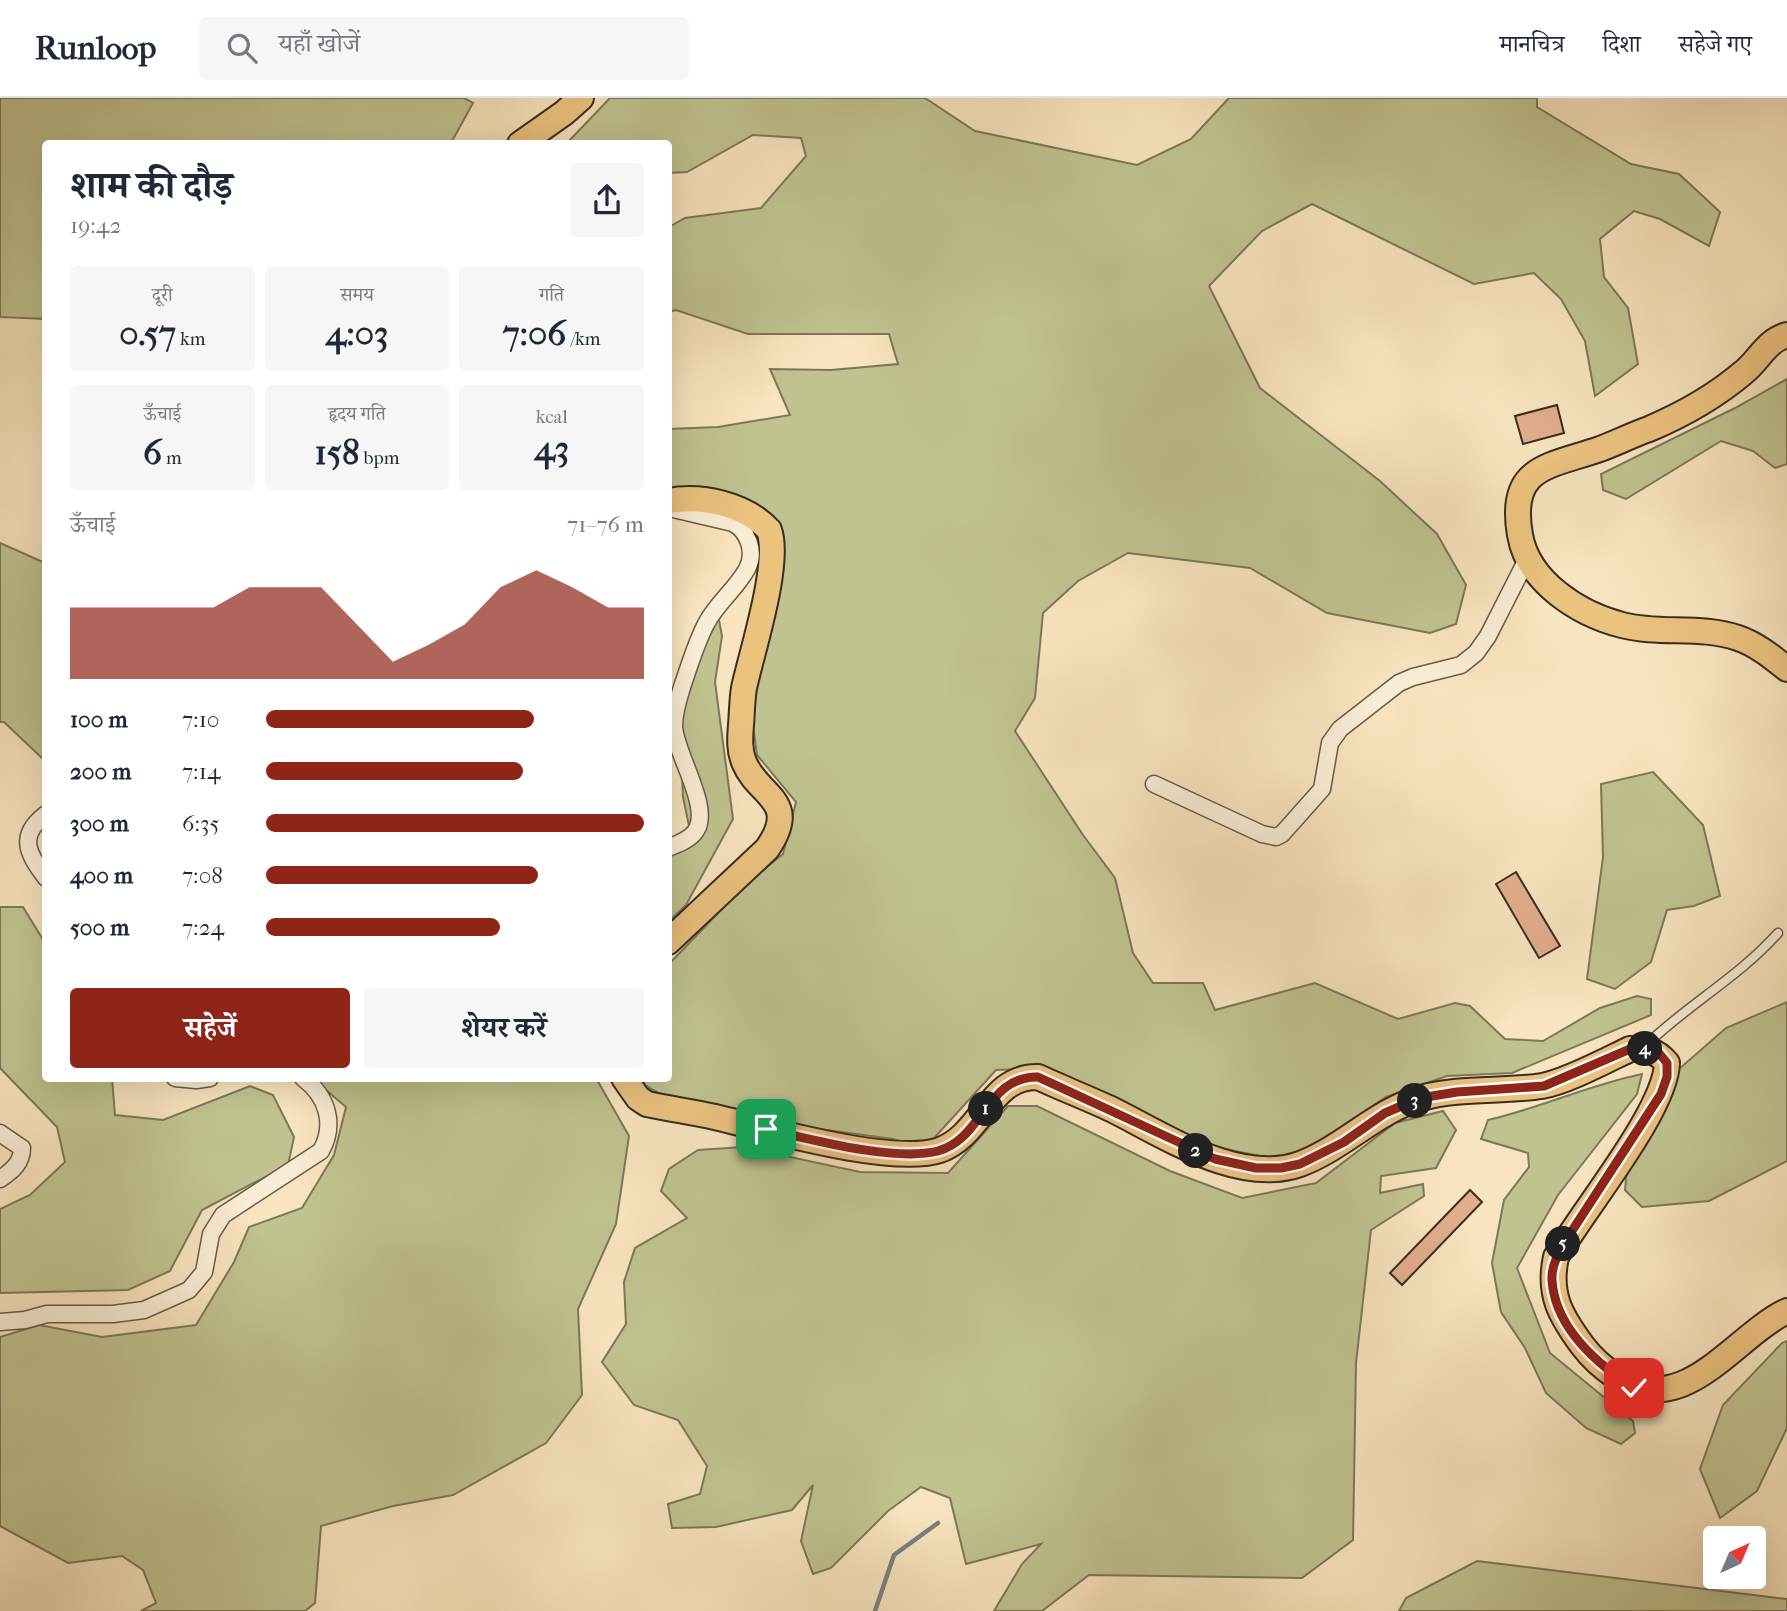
<!DOCTYPE html>
<html lang="hi">
<head>
<meta charset="utf-8">
<style>
  :root { --surface:#fff; --page:#f6f6f7; --text:#1f2937; --muted:#747a83; --line:#e0e1e3; --accent:#8f2418 }
  body { margin:0; font-family:"IM FELL French Canon","Noto Serif Devanagari",serif; background:var(--page); color:var(--text); height:100vh; display:flex; flex-direction:column; font-size:26px; white-space:nowrap }
  * { box-sizing:border-box; margin:0 }
  p { font-size:23px; color:var(--muted) }
  .icon { flex:none; width:38px; height:38px; fill:none; stroke:currentColor; stroke-width:2; stroke-linecap:round; stroke-linejoin:round }
  .map { position:relative; flex:1; overflow:hidden }
  .sheet { position:absolute; left:42px; top:42px; width:630px; height:942px; display:flex; flex-direction:column; background:var(--surface); border-radius:7px; box-shadow:0 7px 28px #0002 }
  .sheet>* { flex:none }
  .needle { width:46px; rotate:44deg }
  .controls { position:absolute; left:1703px; top:1428px; display:grid; gap:14px }
  .controls a { display:grid; place-items:center; width:63px; height:63px; border-radius:7px; background:var(--surface); box-shadow:0 7px 28px #0002; font-size:35px }
  .pin { position:absolute; display:grid; place-items:center; width:60px; height:60px; color:#fff; margin:-30px; border-radius:14px; box-shadow:0 4px 10px #0006 }
  .km { position:absolute; width:35px; height:35px; margin:-18px; border-radius:50%; background:#222; color:#fff; font-size:19px; line-height:35px; text-align:center }
  .round { display:grid; place-items:center; flex:none; width:74px; height:74px; border-radius:7px; background:var(--page) }
  .overview { display:flex; align-items:center; justify-content:space-between; height:119px; padding:0 28px }
  h1 { font-size:38px; font-weight:700; line-height:52px }
  .stats { display:grid; grid-template-columns:repeat(3,1fr); gap:10px; height:119px; padding:7px 28px }
  .stats div { display:grid; align-content:center; border-radius:7px; background:var(--page); text-align:center }
  .stats b { font-size:35px; font-weight:700 }
  .stats small { font-size:19px; font-weight:400 }
  .stats p { font-size:19px }
  .chart { height:196px; padding:14px 28px }
  .chart p { display:flex; justify-content:space-between }
  .chart svg { width:100%; height:126px; margin-top:7px; fill:var(--accent); opacity:.7 }
  .cta { display:flex; gap:14px; margin-top:auto; padding:14px 28px }
  .cta a { flex:1; height:80px; border-radius:7px; background:var(--accent); color:#fff; font-size:28px; font-weight:700; line-height:80px; text-align:center }
  .cta a+a { background:var(--page); color:var(--text) }
  ul { padding:0 28px; list-style:none; font-size:23px }
  li { display:grid; grid-template-columns:112px 84px 1fr; align-items:center; height:52px }
  li i { height:18px; border-radius:9px; background:var(--accent) }
  header { display:flex; align-items:center; gap:42px; box-sizing:border-box; height:98px; padding:0 35px; background:var(--surface); border-bottom:2px solid var(--line) }
  header strong { font-size:33px }
  nav { display:flex; gap:38px; margin-inline-start:auto; font-size:24px }
  .search { width:490px; height:63px; background:var(--page); display:flex; align-items:center; gap:18px; box-sizing:border-box; padding:0 24px; border-radius:7px; color:var(--muted); font-size:26px }
  .map>svg:first-child { display:block }
  .green { fill:#c0c38f; stroke:#7c785a; stroke-width:2 }
  .lines { fill:none; stroke-linecap:round; stroke-linejoin:round }
  .stream { stroke:#788280; stroke-width:4.5 }
  .building { fill:#e2ad8c; stroke:#372d24; stroke-width:2 }
  .service-casing { stroke:#675b4a; stroke-width:11 }
  .minor-casing { stroke:#675b4a; stroke-width:19 }
  .primary-casing { stroke:#372d24; stroke-width:28 }
  .service { stroke:#faedd5; stroke-width:8 }
  .minor { stroke:#faedd5; stroke-width:16 }
  .primary { stroke:#ecc27f; stroke-width:24 }
  .route-casing { stroke:#fff; stroke-width:14 }
  .route { stroke:#8f2418; stroke-width:9 }
</style>
</head>
<body>
<header>
<strong>Runloop</strong>
<div class="search"><svg class="icon" aria-label="search" viewBox="0 0 24 24"><circle cx="10" cy="10" r="6"/><path d="M15 15l6 6"/></svg>यहाँ खोजें</div>
<nav><a>मानचित्र</a><a>दिशा</a><a>सहेजे गए</a></nav>
</header>
<div class="map">
<svg width="1787" height="1513" viewBox="0 0 1787 1513">
  <rect width="100%" height="100%" fill="#f8e4be"/>
  <filter id="stains"><feTurbulence type="fractalNoise" baseFrequency=".00286" numOctaves="4"/><feColorMatrix values="0 0 0 0 .2 0 0 0 0 .09 0 0 0 0 .02 0 0 0 .5 -.17"/></filter>
  <radialGradient id="worn" r=".72"><stop offset=".6" stop-color="#630" stop-opacity="0"/><stop offset="1" stop-color="#630" stop-opacity=".3"/></radialGradient>
  <g class="green">
    <polygon points="0,0 464,0 473,5 451,45 46,46 45,221 0,219"/>
    <polygon points="610,0 925,0 975,33 1137,67 1191,41 1229,0 1537,0 1537,9 1631,66 1679,76 1720,114 1709,148 1660,121 1634,113 1600,141 1604,179 1628,210 1638,266 1595,298 1585,243 1561,201 1534,175 1474,186 1312,106 1262,133 1209,188 1260,290 1380,383 1437,436 1466,487 1456,526 1430,535 1327,515 1250,470 1128,455 1078,483 1043,515 1035,600 1015,633 1083,737 1115,780 1133,855 1153,885 1203,885 1215,912 1315,885 1398,921 1455,905 1470,908 1505,941 1543,943 1600,910 1637,898 1651,901 1651,917 1512,975 1447,978 1386,999 1311,1051 1276,1061 1204,1047 1023,971 996,972 925,1050 893,1041 767,1024 675,1005 645,987 642,980 668,980 669,866 748,784 783,756 796,704 757,657 749,599 774,426 669,396 669,331 718,329 790,317 770,271 831,272 898,266 889,236 748,236 676,212 669,214 669,129 685,120 761,110 806,58 801,40 753,37 687,74 669,75 668,46 566,46"/>
    <polygon points="1787,281 1787,366 1775,370 1753,353 1721,343 1626,401 1603,392 1601,376 1735,310"/>
    <polygon points="0,445 45,465 45,663 4,624 0,624"/>
    <polygon points="711,520 719,522 722,538 715,584 733,721 686,807 669,823 669,756 689,728 683,699 679,612"/>
    <polygon points="1653,674 1703,727 1720,798 1694,808 1667,812 1651,864 1615,891 1587,881 1603,759 1601,686"/>
    <polygon points="0,809 23,809 45,845 46,980 112,980 115,1017 163,1022 250,988 273,997 294,1039 288,1067 202,1112 170,1173 128,1192 0,1195 0,1111 30,1097 65,1064 57,1029 0,970"/>
    <polygon points="1787,904 1787,1063 1709,1103 1642,1109 1625,1092 1629,1048 1656,991 1726,930"/>
    <path d="M1642,976L1637,996L1558,1097L1517,1170L1550,1255L1633,1323L1635,1335L1621,1346L1586,1330L1546,1295L1525,1250L1501,1214L1492,1165L1504,1102L1529,1069L1528,1055L1481,1041L1488,1022C1540,1010 1589,987 1642,976Z"/>
    <polygon points="312,980 596,980 629,1038 616,1126 578,1211 582,1297 546,1345 453,1397 393,1408 321,1428 315,1505 305,1513 141,1513 156,1505 143,1472 122,1458 68,1465 0,1428 0,1239 39,1227 102,1239 196,1227 234,1164 249,1129 302,1110 334,1057 346,1009"/>
    <polygon points="1008,1008 1037,1008 1170,1073 1242,1100 1316,1085 1395,1025 1443,1013 1456,1032 1436,1070 1381,1078 1380,1095 1423,1086 1424,1098 1371,1132 1356,1265 1353,1442 1302,1480 1089,1477 1042,1513 994,1513 1022,1466 1041,1446 966,1466 950,1400 921,1389 888,1413 831,1470 813,1476 801,1443 813,1387 792,1412 716,1429 672,1430 668,1406 700,1396 707,1368 678,1322 634,1307 602,1264 626,1226 624,1184 635,1150 687,1120 661,1093 669,1071 698,1052 743,1049 860,1074 948,1075"/>
    <polygon points="1787,1243 1787,1330 1757,1393 1720,1420 1700,1371 1723,1307 1782,1245"/>
    <polygon points="1477,1463 1787,1501 1787,1513 1399,1513 1406,1500"/>
  </g>
  <g class="lines">
    <polyline class="stream" points="875,1513 894,1457 938,1425"/>
  </g>
  <g class="building">
    <polygon points="1557,307 1564,335 1523,346 1515,318"/>
    <polygon points="1516,774 1560,848 1539,860 1496,786"/>
    <polygon points="1470,1092 1482,1104 1402,1187 1390,1175"/>
  </g>
  <g class="lines">
    <g class="service-casing">
      <path id="service" d="M1645,948C1687,907 1739,879 1778,835"/>
    </g>
    <g class="minor-casing">
      <g id="minor">
        <polyline points="1154,686 1262,736 1276,739 1282,736 1322,691 1330,645 1340,631 1399,585 1413,579 1461,567 1476,555 1488,538 1527,461"/>
        <path d="M46,716C17,738 28,756 46,780"/>
        <path d="M668,750C678,746 689,742 695,734C713,711 675,656 674,628C674,613 679,599 683,586C690,566 696,545 706,526C716,506 736,491 747,471C756,454 748,433 733,425L669,410"/>
        <polyline points="175,980 196,982 210,980"/>
        <path d="M0,1035L22,1050C22,1065 12,1073 0,1081"/>
        <path d="M0,1224L25,1222L47,1216H113L144,1212L189,1192L204,1174L211,1136L223,1117L321,1053C336,1026 327,998 303,980"/>
      </g>
    </g>
    <g class="primary-casing">
      <g id="primary">
        <polyline points="520,46 564,15 581,0"/>
        <path d="M1787,237C1766,243 1760,261 1744,274C1717,297 1682,317 1649,331C1632,337 1616,345 1600,351C1548,369 1508,368 1520,437C1528,484 1579,516 1622,527C1660,537 1701,527 1738,540C1756,546 1772,559 1787,571"/>
        <path d="M668,403C702,397 745,406 769,432C781,465 752,553 744,590C742,602 742,615 741,627C740,640 739,652 744,664C758,699 801,702 767,751L668,844"/>
        <path d="M624,980L638,1000L647,1006C670,1011 693,1014 715,1019C766,1031 893,1068 940,1052C983,1036 989,978 1038,979C1062,990 1087,1000 1111,1011C1164,1037 1239,1088 1300,1066C1343,1050 1376,1013 1421,1000C1460,989 1502,994 1542,988C1566,984 1607,962 1630,951C1646,950 1656,952 1667,965C1666,1012 1583,1112 1556,1159C1548,1196 1560,1217 1582,1247C1591,1259 1604,1271 1617,1279C1684,1323 1733,1239 1787,1213"/>
      </g>
    </g>
    <use href="#service" class="service"/>
    <use href="#minor" class="minor"/>
    <use href="#primary" class="primary"/>
  </g>
  <g class="lines">
    <g class="route-casing">
      <path id="route" d="M766,1031C810,1041 894,1064 938,1053C983,1041 986,978 1038,979L1215,1061L1256,1070H1281L1300,1066L1344,1044L1385,1015L1420,1000L1457,994L1544,988L1630,951L1658,954L1667,965V979L1661,996L1566,1142C1559,1154 1551,1168 1552,1182C1555,1230 1597,1266 1634,1290"/>
    </g>
    <use href="#route" class="route"/>
  </g>
  <rect width="100%" height="100%" filter="url(#stains)"/>
  <rect width="100%" height="100%" fill="url(#worn)"/>
</svg>
<div class="controls">
<a><svg class="needle" viewBox="-14 -14 28 28"><path d="M0-13l5 13h-10z" fill="#e53935"/><path d="M0 13l5-13h-10z" fill="#747a83"/></svg></a>
</div>
<div class="pin" style="left:766px;top:1031px;background:#1e9e55"><svg class="icon" aria-label="arrive" viewBox="0 0 24 24"><path d="M6 21V4h12l-3 4 3 4H6"/></svg></div>
<div class="pin" style="left:1634px;top:1290px;background:#d93025"><svg class="icon" aria-label="check" viewBox="0 0 24 24"><path d="M5 12l5 5 9-10"/></svg></div>
<b class="km" style="left:986px;top:1011px">1</b>
<b class="km" style="left:1196px;top:1053px">2</b>
<b class="km" style="left:1415px;top:1003px">3</b>
<b class="km" style="left:1645px;top:951px">4</b>
<b class="km" style="left:1563px;top:1146px">5</b>
<section class="sheet">
<div class="overview"><div><h1>शाम की दौड़</h1><p>19:42</p></div><a class="round"><svg class="icon" aria-label="share" viewBox="0 0 24 24"><path d="M12 15V3M7 8l5-5 5 5M5 13v7h14v-7"/></svg></a></div>
<div class="stats">
<div><p>दूरी</p><b>0.57<small> km</small></b></div>
<div><p>समय</p><b>4:03</b></div>
<div><p>गति</p><b>7:06<small> /km</small></b></div>
</div>
<div class="stats">
<div><p>ऊँचाई</p><b>6<small> m</small></b></div>
<div><p>हृदय गति</p><b>158<small> bpm</small></b></div>
<div><p>kcal</p><b>43</b></div>
</div>
<div class="chart"><p><span>ऊँचाई</span>71–76 m</p>
<svg viewBox="0 0 160 44" preserveAspectRatio="none"><path d="M0 44V19L10 19L20 19L30 19L40 19L50 12L60 12L70 12L80 25L90 38L100 32L110 25L120 12L130 6L140 12L150 19L160 19V44z"/></svg>
</div>
<ul>
<li><b>100 m</b>7:10<i style="width:71%"></i></li>
<li><b>200 m</b>7:14<i style="width:68%"></i></li>
<li><b>300 m</b>6:35<i style="width:100%"></i></li>
<li><b>400 m</b>7:08<i style="width:72%"></i></li>
<li><b>500 m</b>7:24<i style="width:62%"></i></li>
</ul>
<div class="cta"><a>सहेजें</a><a>शेयर करें</a></div>
</section>
</div>
</body>
</html>
